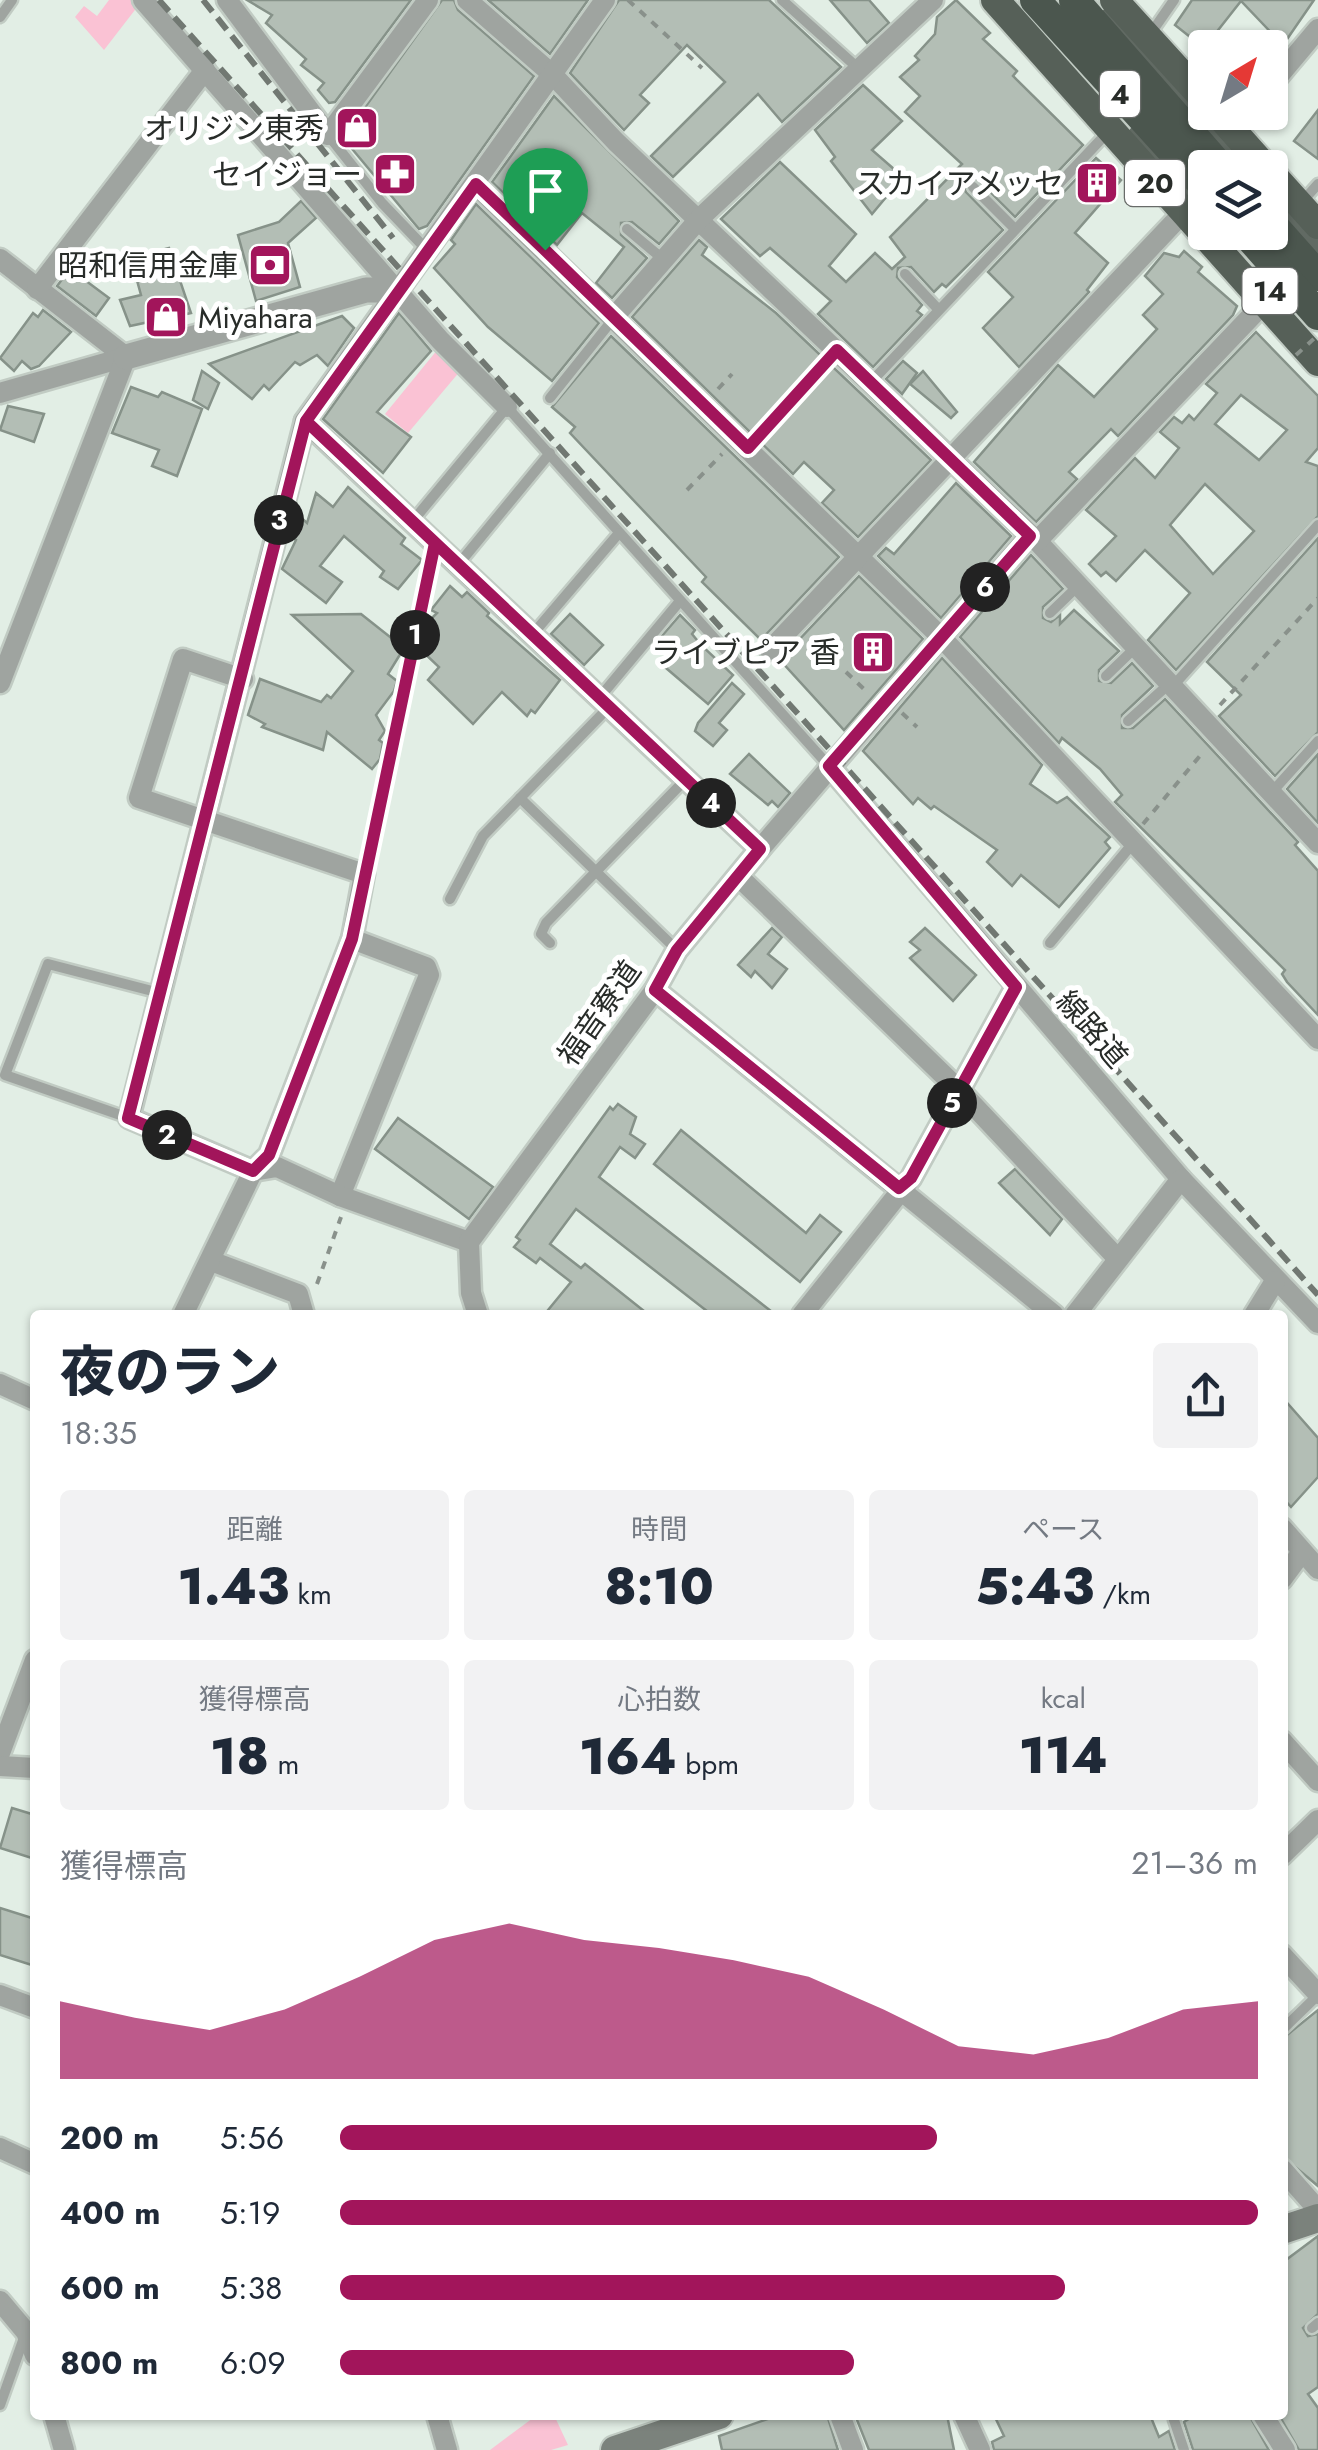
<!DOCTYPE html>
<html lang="ja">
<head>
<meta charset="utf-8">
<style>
  :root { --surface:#fff; --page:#f2f2f3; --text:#1f2937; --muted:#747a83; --accent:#a2155b }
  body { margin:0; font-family:Jost,"Noto Sans JP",sans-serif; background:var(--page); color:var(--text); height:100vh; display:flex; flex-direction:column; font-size:38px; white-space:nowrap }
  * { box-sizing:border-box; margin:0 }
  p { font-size:32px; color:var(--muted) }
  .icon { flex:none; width:55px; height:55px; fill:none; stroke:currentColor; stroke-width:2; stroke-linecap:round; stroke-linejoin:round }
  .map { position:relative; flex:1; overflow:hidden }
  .drawer { position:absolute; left:30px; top:1310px; width:1258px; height:1110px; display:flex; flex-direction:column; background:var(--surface); border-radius:10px; box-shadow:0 2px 8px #0004 }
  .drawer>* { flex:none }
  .needle { width:65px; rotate:38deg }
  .tools { position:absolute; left:1188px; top:30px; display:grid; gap:20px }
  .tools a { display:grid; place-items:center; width:100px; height:100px; border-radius:10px; background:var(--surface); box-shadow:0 2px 8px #0004; font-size:50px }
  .pin { position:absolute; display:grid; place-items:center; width:85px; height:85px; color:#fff; margin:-102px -42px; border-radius:50% 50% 50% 0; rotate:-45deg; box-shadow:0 0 10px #0007 }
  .pin .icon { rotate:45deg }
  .km { position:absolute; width:50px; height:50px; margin:-25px; border-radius:50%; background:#222; color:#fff; font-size:28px; line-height:50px; text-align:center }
  .round { display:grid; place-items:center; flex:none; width:105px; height:105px; border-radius:10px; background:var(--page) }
  .summary { display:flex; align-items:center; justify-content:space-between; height:170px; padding:0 30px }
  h1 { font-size:55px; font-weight:800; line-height:75px }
  .figures { display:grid; grid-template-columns:repeat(3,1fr); gap:15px; height:170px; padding:10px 30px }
  .figures div { display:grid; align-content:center; border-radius:10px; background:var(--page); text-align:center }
  .figures b { font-size:50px; font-weight:800 }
  .figures small { font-size:28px; font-weight:400 }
  .figures p { font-size:28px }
  .chart { height:280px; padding:20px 30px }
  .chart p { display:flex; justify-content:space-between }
  .chart svg { width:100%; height:180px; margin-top:10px; fill:var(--accent); opacity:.7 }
  ul { padding:0 30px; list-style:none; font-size:32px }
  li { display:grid; grid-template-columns:160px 120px 1fr; align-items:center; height:75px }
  li i { height:25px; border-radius:12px; background:var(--accent) }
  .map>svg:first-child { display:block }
  .green { fill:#fac2d4 }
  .building { fill:#b3beb5; stroke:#869289; stroke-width:2.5; fill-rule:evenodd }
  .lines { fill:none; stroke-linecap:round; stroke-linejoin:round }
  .service-casing { stroke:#c1cbc3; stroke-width:15 }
  .minor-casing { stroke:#c1cbc3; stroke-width:25 }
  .tertiary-casing { stroke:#c1cbc3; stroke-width:30 }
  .secondary-casing { stroke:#c1cbc3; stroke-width:32 }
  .primary-casing { stroke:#c1cbc3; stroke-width:32 }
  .trunk-casing { stroke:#c1cbc3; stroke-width:32 }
  .motorway-casing { stroke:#c1cbc3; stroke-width:35 }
  .path { stroke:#89918b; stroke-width:4; stroke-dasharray:8 8; stroke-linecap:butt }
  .service { stroke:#9fa4a0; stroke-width:10 }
  .minor { stroke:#9fa4a0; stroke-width:20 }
  .tertiary { stroke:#9fa4a0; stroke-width:25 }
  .secondary { stroke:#7b827c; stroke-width:28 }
  .primary { stroke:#616a63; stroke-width:28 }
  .trunk { stroke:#566058; stroke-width:28 }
  .motorway { stroke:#4b564e; stroke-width:30 }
  .rail { stroke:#717872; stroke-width:6; stroke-dasharray:15 8; stroke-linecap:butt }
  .path-bridge { stroke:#89918b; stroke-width:4; stroke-dasharray:8 8; stroke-linecap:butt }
  .route-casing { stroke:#fff; stroke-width:20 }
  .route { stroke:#a2155b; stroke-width:12 }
  .labels { text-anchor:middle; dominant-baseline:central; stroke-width:10; stroke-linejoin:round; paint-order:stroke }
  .shield { fill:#fff; stroke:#686b69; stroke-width:2.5 }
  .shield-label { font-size:28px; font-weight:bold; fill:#282c29 }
  .poi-label { font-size:30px; fill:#282c29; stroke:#fff; text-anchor:end }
  .street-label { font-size:30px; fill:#282c29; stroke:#fff }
</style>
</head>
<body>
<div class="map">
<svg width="1318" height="2450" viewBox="0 0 1318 2450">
  <rect width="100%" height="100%" fill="#e2eee5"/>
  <g class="green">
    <polygon points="109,0 133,0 138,6 104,50 75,17 84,6 97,16"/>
    <polygon points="438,349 461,370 408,433 385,414"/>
    <polygon points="537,2415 554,2415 568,2445 551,2450 490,2450"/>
  </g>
  <g class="building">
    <polygon points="247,0 411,0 335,102 329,103 318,90 324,83 301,65 306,59 266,23 272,15"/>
    <polygon points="442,0 454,0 458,10 534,76 427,226 419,229 343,138"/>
    <polygon points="488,0 588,0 550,54"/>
    <polygon points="619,0 769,0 841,67 782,122 758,94 673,177 651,156 725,82 687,45 640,95 649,103 624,130 570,73"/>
    <polygon points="830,0 869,0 889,23 867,43"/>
    <polygon points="956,0 990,33 983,39 1017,71 1013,76 1083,145 1015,217 978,180 966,182 966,192 1003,230 946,287 942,284 934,292 911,267 898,268 897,277 922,305 917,311 922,315 873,367 818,314 831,301 770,248 760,256 721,219 780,162 856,234 829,266 846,282 875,253 892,269 905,257 890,237 962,164 905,112 920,96 900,77 919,60 915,56 935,34 937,17"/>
    <polygon points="1192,0 1314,0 1283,45 1241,1 1204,48 1175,25"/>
    <polygon points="863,85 902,121 872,150 903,177 872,214 831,161 835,157 815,130"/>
    <polygon points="554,96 679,221 659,244 632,222 621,223 621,235 647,258 612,298 596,283 624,247 582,213 557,245 492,182"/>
    <polygon points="1318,110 1318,159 1294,141"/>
    <polygon points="1096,158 1121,180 1075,233 1108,263 1087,290 1089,292 1019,367 983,328 1013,297 988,272"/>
    <polygon points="301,201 316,218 288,243 300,287 256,301 238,235 279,222"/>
    <polygon points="476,204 599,323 552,381 488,327 434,268 455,244 451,240"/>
    <polygon points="699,240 707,247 702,255 776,313 931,460 858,537 822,503 834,490 804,462 793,474 632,317"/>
    <polygon points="169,248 191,313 130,326 120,300 141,295 135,273 142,271 140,265 152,262 150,253"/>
    <polygon points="1184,251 1202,267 1198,272 1237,306 1233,315 1118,436 1111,429 1069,472 1077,479 1036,522 974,462 1058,365 1094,397 1157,329 1143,315 1163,294 1145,276 1164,253 1179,257"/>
    <polygon points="70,269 109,298 96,316 57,286"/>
    <polygon points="43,310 71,332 39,366 31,369 22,361 14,371 0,358 33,313 38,317"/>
    <polygon points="399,313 431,351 377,412 411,437 383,473 323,419"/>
    <polygon points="342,316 354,328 328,366 317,355 300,365 295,362 269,390 264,385 252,399 209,364"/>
    <path d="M1256,332L1318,396V448L1306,462L1318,466V516L1176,670L1148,640L1190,593L1145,550L1116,581L1106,572L1101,576L1089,564L1116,536L1086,510L1135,458L1155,478L1179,448L1160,432L1174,417L1182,423L1189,415L1194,420L1217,393L1206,384ZM1241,395L1287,430L1259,460L1215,424ZM1205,484L1254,531L1213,574L1170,525Z"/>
    <polygon points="611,336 839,557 761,640 702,582 706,577 570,433 575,427 552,407"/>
    <polygon points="903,361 917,373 902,394 886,379"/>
    <polygon points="202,371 219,383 208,409 193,400"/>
    <polygon points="923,371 957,412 951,418 910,384"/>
    <polygon points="131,387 158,397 162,392 202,409 177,476 152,466 159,450 112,433"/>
    <polygon points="8,406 44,414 34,442 0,430"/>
    <polygon points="956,483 1011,536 941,618 878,556 886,548 894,554"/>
    <polygon points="348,487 405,538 401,544 422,560 398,589 380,577 384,571 344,536 320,566 342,582 326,603 282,569 296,540 290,536 296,513 307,523 316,493 333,507"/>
    <polygon points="1318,538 1318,732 1275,776 1219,716 1241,695 1207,662"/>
    <polygon points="1031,555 1063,589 1043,607 1043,618 1051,622 1060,615 1060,624 1074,610 1119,651 1099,670 1099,681 1111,683 1132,663 1153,686 1122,715 1122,728 1133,728 1165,699 1298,842 1295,845 1318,871 1318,1015 1287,982 1282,974 1285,970 1115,802 1122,795 1100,769 1062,738 1059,743 960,637"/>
    <polygon points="859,576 923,639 844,730 780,660"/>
    <polygon points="450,586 462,597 467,592 489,613 487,616 560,680 535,713 531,710 527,716 502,692 473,724 428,680 439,667 421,650 427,623 437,613 431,610"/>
    <polygon points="361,614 404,648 388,674 397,681 394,691 376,715 385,731 379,740 383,743 380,759 372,769 327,732 323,750 262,727 265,724 248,715 260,679 321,702 327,695 331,698 353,671 292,615"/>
    <polygon points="570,614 603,645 584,665 551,634"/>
    <polygon points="680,615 695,630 692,634 701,645 733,675 708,704 666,668 679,652 661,637"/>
    <polygon points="942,658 1042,765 1030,784 1057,803 1067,797 1110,837 1105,842 1110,848 1059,907 1021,875 1012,886 987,862 997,850 934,806 931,809 918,798 913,804 863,751"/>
    <polygon points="732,683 744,694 719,723 727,730 713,746 695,731 698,723"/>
    <polygon points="749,754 790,793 778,807 772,801 768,805 730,774"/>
    <polygon points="1318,754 1318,823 1287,789"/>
    <polygon points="772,928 782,937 768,954 787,969 772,988 755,971 751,977 738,965"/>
    <polygon points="925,928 976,975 953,1001 910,958 920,950 910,942"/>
    <polygon points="618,1104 636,1117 630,1134 645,1144 635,1158 620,1147 599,1177 776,1315 712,1315 576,1209 550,1244 581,1268 585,1264 649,1315 544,1315 571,1282 540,1258 536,1263 514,1247 520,1240 516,1237 610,1107 613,1110"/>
    <polygon points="398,1118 493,1187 469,1219 375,1149"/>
    <polygon points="681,1130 806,1233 820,1215 841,1232 800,1282 654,1164"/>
    <polygon points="1015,1169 1062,1219 1050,1235 999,1183"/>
    <polygon points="1282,1397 1318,1438 1318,1477 1291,1507 1282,1497"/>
    <polygon points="12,1808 35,1815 35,1859 0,1848"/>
    <polygon points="0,1908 35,1919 35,1966 0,1955"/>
    <polygon points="1318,2010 1318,2186 1282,2156 1282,2039"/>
    <polygon points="1318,2236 1318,2314 1303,2328 1308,2336 1318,2334 1318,2387 1308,2394 1318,2408 1318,2450 1299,2450 1279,2415 1282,2263"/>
    <polygon points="779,2415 827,2415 838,2450 722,2450 719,2436"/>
    <polygon points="855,2415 947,2415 954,2450 869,2450"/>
    <polygon points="994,2415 1150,2415 1159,2437 1169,2431 1175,2450 994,2450 992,2442 1004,2436"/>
    <polygon points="1195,2415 1249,2415 1269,2450 1193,2450 1184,2422"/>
  </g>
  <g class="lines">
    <g class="service-casing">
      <g id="service">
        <polyline points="782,0 859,69"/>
        <polyline points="0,17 12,0"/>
        <polyline points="1149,36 1174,0"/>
        <polyline points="328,135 382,203 426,249"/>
        <polyline points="973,187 1014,228"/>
        <polyline points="1302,202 1318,184"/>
        <polyline points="627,229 664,260"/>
        <polyline points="905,274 938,309"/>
        <polyline points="871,382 1108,132"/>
        <polyline points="550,398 614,318"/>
        <polyline points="412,522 507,407 829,766"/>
        <polyline points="458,565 550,453"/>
        <polyline points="1050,613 1078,586"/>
        <polyline points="532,635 619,533"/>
        <polyline points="1106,676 1135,648"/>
        <polyline points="1173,686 1318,525"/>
        <polyline points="600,697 680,601"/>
        <polyline points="1128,721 1169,684"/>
        <polyline points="1272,792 1318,741"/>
        <polyline points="520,798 677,950"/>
        <polyline points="364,874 435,543"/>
        <polyline points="450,899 483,836 608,708"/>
        <polyline points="550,943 541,934 546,923 686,779"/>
        <polyline points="1050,943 1134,842"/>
        <polyline points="129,1118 5,1075 48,964 160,993"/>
        <polyline points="1282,2030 1318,1995"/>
        <polyline points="1312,2328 1318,2323"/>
        <polyline points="0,2405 25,2335"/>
        <polyline points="1174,2420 1184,2450"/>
      </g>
    </g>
    <g class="minor-casing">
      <g id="minor">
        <polyline points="143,0 440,340 507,407"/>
        <polyline points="227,0 328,135 428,0"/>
        <polyline points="467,0 553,75 616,142 1037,541 1318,843"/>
        <polyline points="1270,79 1276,79 1318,29"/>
        <polyline points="475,184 941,637 1318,1039"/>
        <polyline points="0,259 126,357"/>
        <polyline points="37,289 205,70"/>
        <polyline points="614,317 700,218 933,0"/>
        <polyline points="0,393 126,357"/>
        <polyline points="305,421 760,849"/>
        <polyline points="1037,541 1264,303"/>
        <polyline points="770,650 1182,214"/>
        <polyline points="0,683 126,357"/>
        <polyline points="829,766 1181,1179 1318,1323"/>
        <polyline points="739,877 959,1090 1118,1259"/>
        <polyline points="655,990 1054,1315"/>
        <polyline points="340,1196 429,975 426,967 352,939"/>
        <polyline points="469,1242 340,1196 277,1167 253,1171 129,1118 305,421 605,0"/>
        <polyline points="211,1261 298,1294 304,1315"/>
        <polyline points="183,1315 253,1171 269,1155 352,939 364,874 139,798 183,659 243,679"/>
        <polyline points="478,1315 471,1293 469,1242 655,990 677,950 760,849 1030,535"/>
        <polyline points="802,1315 911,1178 1016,987"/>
        <polyline points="1075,1315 1181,1179"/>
        <polyline points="1254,1315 1275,1281"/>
        <polyline points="0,1384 35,1400"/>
        <polyline points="1282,1528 1318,1569"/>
        <polyline points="1282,1579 1302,1552"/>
        <polyline points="1282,1741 1318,1781"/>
        <polyline points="0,1753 35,1660"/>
        <polyline points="0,1766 35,1768"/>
        <polyline points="1282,1855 1318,1820"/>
        <polyline points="1282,1955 1318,1994"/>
        <polyline points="0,1995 35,2008"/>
        <polyline points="0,2148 35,2164"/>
        <polyline points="1282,2169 1318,2210"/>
        <polyline points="0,2301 26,2332 35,2355"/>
        <polyline points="54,2415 64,2450"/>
        <polyline points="437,2415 447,2450"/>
        <polyline points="840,2415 853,2450"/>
        <polyline points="964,2415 980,2450"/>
        <polyline points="1263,2415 1285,2450"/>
      </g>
    </g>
    <g class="tertiary-casing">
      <polyline id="tertiary" points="126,357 366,290 398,290"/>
    </g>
    <g class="secondary-casing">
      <g id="secondary">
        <polyline points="1282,2230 1318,2218"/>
        <polyline points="615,2450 719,2415"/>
      </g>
    </g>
    <g class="primary-casing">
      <g id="primary">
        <polyline points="1112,21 1246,168"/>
        <polyline points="1141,138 1205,213"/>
        <polyline points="1270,193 1318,243"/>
      </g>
    </g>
    <g class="trunk-casing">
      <g id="trunk">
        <polyline points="995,0 1318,362"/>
        <polyline points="1114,0 1205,100"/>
        <polyline points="1216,112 1266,168"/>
        <polyline points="1270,172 1318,225"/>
      </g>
    </g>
    <g class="motorway-casing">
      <g id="motorway">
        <polyline points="1035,0 1205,187"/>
        <polyline points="1074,0 1221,168"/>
        <polyline points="1270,222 1318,276"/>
        <polyline points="1245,232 1318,315"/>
      </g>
    </g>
    <g class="path">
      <polyline points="628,0 702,68"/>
      <polyline points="718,389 732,374"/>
      <polyline points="759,435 824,364"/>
      <polyline points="687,490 722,454"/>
      <polyline points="846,672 868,693"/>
      <polyline points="1220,705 1318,598"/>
      <polyline points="902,713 917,727"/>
      <polyline points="1143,824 1204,751"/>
      <polyline points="317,1284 341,1217"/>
    </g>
    <use href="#service" class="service"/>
    <use href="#minor" class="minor"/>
    <use href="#tertiary" class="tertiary"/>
    <use href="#secondary" class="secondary"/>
    <use href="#primary" class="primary"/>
    <use href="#trunk" class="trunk"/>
    <use href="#motorway" class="motorway"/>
    <g class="rail">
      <polyline points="159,0 1318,1295"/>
      <polyline points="203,0 393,238"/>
    </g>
    <polyline class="path-bridge" points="1296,355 1318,335"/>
  </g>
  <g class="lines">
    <g class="route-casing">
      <polyline id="route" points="545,250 476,184 306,421 435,543 352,939 269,1155 253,1171 128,1118 306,421 760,849 677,950 655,990 899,1188 911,1178 1016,987 829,766 1030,536 837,350 748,448 545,250"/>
    </g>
    <use href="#route" class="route"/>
  </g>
  <defs>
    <g id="shop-square" transform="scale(2.25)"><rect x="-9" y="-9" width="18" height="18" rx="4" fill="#a2155b" stroke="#fff"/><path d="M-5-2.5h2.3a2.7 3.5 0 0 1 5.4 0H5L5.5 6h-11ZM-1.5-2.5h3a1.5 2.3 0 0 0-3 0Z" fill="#fff"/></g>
    <g id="pharmacy-square" transform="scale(2.25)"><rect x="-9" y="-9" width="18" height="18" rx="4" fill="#a2155b" stroke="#fff"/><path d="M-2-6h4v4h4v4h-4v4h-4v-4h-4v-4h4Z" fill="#fff"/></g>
    <g id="building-square" transform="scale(2.25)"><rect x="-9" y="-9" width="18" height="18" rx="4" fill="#a2155b" stroke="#fff"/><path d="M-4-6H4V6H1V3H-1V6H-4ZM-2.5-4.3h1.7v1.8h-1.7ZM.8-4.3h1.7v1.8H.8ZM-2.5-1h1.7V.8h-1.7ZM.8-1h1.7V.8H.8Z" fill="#fff"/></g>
    <g id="bank-square" transform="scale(2.25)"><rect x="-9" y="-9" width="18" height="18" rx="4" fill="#a2155b" stroke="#fff"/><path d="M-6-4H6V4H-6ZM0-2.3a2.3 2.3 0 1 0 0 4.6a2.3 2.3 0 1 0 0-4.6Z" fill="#fff"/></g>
  </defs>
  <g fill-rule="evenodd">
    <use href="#shop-square" x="357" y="128"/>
    <use href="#pharmacy-square" x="395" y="174"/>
    <use href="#building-square" x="1097" y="183"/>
    <use href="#bank-square" x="270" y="265"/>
    <use href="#shop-square" x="166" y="317"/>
    <use href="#building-square" x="873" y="652"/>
  </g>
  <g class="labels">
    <g class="shield">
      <rect x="1100" y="71" width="40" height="46" rx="8"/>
      <rect x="1125" y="160" width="60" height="46" rx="8"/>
      <rect x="1242.5" y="268" width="55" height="46" rx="8"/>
    </g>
    <g class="shield-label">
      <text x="1120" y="94">4</text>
      <text x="1155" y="183">20</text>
      <text x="1270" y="291">14</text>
    </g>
    <g class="poi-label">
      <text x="324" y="128">オリジン東秀</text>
      <text x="362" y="174">セイジョー</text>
      <text x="1064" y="183">スカイアメッセ</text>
      <text x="238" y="265">昭和信用金庫</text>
      <text x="198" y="317" text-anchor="start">Miyahara</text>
      <text x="840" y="652">ライブピア 香</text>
    </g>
    <g class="street-label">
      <text transform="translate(599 1013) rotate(-55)">福音寮道</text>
      <text transform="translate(1092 1029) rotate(49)">線路道</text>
    </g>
  </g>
</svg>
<div class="tools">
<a><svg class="needle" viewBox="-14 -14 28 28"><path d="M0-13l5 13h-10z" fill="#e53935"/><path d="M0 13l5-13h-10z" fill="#747a83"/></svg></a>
<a><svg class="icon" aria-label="layers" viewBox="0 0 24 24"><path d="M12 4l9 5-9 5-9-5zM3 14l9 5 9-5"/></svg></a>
</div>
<div class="pin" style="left:545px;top:250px;background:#1e9e55"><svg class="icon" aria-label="arrive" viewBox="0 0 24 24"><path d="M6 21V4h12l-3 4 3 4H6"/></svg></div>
<b class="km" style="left:415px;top:635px">1</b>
<b class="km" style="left:167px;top:1135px">2</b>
<b class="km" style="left:279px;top:520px">3</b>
<b class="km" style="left:711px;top:803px">4</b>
<b class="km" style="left:952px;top:1103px">5</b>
<b class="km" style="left:985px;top:587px">6</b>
<section class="drawer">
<div class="summary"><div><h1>夜のラン</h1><p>18:35</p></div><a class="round"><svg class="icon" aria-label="share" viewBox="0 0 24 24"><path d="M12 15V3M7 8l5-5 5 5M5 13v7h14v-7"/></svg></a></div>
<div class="figures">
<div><p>距離</p><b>1.43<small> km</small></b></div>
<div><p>時間</p><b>8:10</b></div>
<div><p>ペース</p><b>5:43<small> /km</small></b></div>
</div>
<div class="figures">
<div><p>獲得標高</p><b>18<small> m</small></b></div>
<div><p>心拍数</p><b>164<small> bpm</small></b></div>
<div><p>kcal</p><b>114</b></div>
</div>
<div class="chart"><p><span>獲得標高</span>21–36 m</p>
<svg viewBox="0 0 160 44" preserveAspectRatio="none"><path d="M0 44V25L10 29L20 32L30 27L40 19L50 10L60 6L70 10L80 12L90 15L100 19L110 27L120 36L130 38L140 34L150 27L160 25V44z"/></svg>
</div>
<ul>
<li><b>200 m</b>5:56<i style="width:65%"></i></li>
<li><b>400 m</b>5:19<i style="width:100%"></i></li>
<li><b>600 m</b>5:38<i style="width:79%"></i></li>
<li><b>800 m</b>6:09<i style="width:56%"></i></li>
</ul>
</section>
</div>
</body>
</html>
